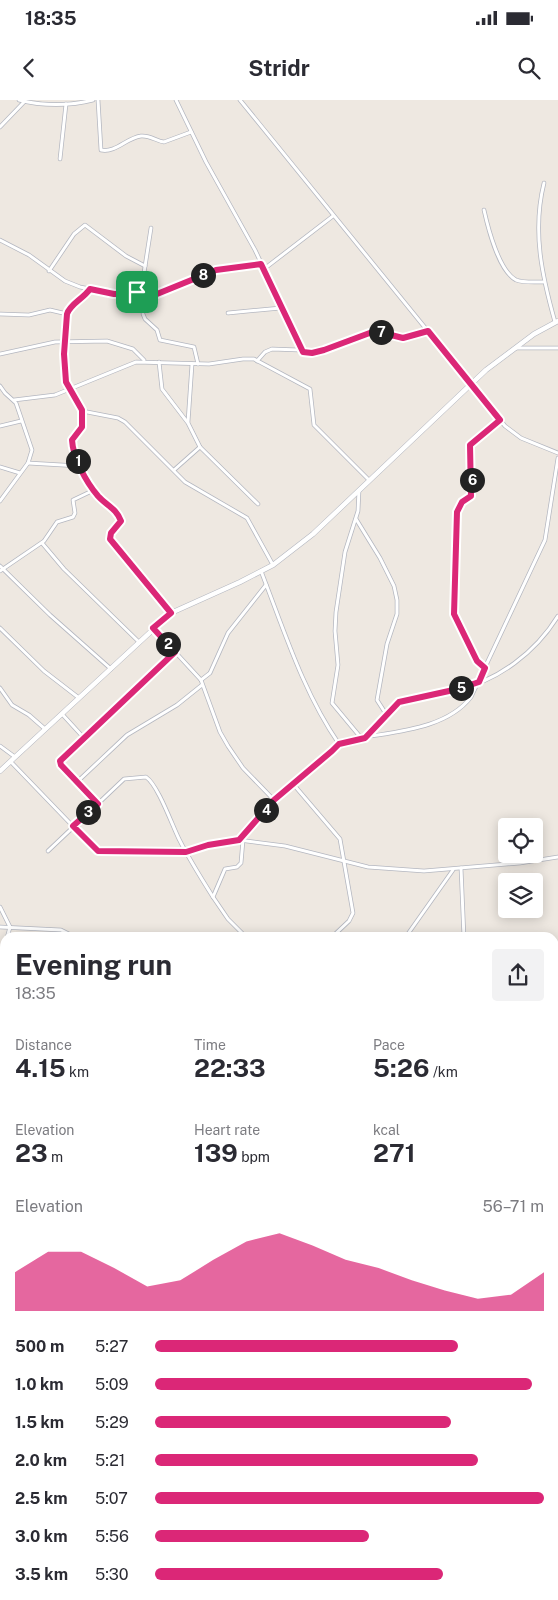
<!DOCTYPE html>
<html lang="en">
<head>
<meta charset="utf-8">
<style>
  :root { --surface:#fff; --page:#f2f2f3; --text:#2b2b33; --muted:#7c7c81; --accent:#db2777 }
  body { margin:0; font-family:"Public Sans",sans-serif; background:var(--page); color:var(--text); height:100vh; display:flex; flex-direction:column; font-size:19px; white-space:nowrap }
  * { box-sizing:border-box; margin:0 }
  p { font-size:16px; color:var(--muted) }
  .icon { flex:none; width:28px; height:28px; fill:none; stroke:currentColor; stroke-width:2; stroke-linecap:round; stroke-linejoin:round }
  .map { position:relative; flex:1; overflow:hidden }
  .panel { position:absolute; left:0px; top:832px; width:559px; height:668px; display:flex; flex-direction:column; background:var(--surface); border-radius:15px 15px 0 0; box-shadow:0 2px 12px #0003 }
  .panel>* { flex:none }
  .controls { position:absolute; left:498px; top:718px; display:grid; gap:10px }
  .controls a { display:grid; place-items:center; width:45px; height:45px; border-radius:5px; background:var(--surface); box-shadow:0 2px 12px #0003; font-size:25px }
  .pin { position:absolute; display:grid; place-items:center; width:42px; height:42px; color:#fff; margin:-21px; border-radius:10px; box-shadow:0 2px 8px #0006 }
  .km { position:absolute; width:25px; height:25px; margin:-12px; border-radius:50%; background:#222; color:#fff; font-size:14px; line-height:25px; text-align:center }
  .round { display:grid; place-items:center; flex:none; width:52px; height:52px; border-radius:5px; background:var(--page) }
  .head { display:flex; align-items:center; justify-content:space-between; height:85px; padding:0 15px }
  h1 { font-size:28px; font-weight:700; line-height:38px }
  .figures { display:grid; grid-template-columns:repeat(3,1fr); gap:8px; height:85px; padding:5px 15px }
  .figures div { display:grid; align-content:center }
  .figures b { font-size:25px; font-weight:700 }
  .figures small { font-size:14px; font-weight:400 }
  .figures p { font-size:14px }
  .chart { height:140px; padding:10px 15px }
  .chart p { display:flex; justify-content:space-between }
  .chart svg { width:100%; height:90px; margin-top:5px; fill:var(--accent); opacity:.7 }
  ul { padding:0 15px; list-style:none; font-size:16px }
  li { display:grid; grid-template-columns:80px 60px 1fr; align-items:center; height:38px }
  li i { height:12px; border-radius:6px; background:var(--accent) }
  .status { display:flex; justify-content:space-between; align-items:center; height:35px; padding:0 25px; background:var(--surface); direction:ltr }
  .status svg { height:14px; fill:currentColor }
  header { display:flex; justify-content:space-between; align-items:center; height:65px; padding:0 15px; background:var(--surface); font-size:22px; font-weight:700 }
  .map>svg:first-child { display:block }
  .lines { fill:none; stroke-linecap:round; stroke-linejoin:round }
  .river { stroke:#7acbea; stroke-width:5.5 }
  .street-casing { stroke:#b4b7c0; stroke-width:4.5 }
  .secondary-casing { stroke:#b4b7c0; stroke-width:5.5 }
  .street { stroke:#fff; stroke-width:3 }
  .secondary { stroke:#fff; stroke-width:4.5 }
  .route-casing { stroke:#fff; stroke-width:10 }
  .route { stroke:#db2777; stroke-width:6 }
</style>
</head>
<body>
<div class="status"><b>18:35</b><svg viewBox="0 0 49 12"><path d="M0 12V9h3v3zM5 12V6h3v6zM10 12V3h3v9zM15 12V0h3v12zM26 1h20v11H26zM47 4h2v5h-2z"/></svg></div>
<header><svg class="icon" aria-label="back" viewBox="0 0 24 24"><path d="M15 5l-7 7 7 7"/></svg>Stridr<svg class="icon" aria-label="search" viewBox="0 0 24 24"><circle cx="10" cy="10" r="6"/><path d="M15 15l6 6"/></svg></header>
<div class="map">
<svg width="558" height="1500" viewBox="0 0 558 1500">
  <rect width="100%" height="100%" fill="#eee8e1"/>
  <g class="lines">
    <g class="river">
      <polyline points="554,983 558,982"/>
      <polyline points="0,1104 5,1104"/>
    </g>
    <g class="street-casing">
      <g id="street">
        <path d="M19,0C42,6 70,6 93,0"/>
        <path d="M98,0L101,50C116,53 126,38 141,36C150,35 156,41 164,42L191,32"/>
        <polyline points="176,0 206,62 255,150 303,251"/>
        <polyline points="240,0 505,326 521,338 558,353"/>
        <polyline points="0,27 25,1"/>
        <polyline points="60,59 66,4"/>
        <path d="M544,83C532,131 542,176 555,222"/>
        <path d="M484,110C488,128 499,171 516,180C524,183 535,182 543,182"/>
        <polyline points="0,140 29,155 65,181 80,187 114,194 164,193 216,170 261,164"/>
        <polyline points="264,169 333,116"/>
        <polyline points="49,171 74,134 85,125 126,156 145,166"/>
        <path d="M90,189L83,198L70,206L67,214L64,242L65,274L67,286L82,311V323L72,343C78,361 85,382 99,396C107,406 120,408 120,423L111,433L110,439L171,513"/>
        <polyline points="137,192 144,173 151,128"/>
        <polyline points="228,213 281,208"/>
        <polyline points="0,214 29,215 50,210 67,214"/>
        <polyline points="143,214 145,219 157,230 160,240 194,247 198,264"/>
        <polyline points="515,248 558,248"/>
        <polyline points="0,254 55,242 107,241 133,249 144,260"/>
        <polyline points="257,261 265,252 272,249 299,250 312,253 375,231 403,238 428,231"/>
        <polyline points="159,262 162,289 188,323 200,347 174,370"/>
        <polyline points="0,286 5,293 16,303 32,350 28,363 0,401"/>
        <polyline points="14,300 55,295 136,262 209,264 243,259 254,259 310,289 314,325 369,380"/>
        <polyline points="82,311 118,318 125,322 185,382 247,418 273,465"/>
        <polyline points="188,322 192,264"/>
        <polyline points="0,326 21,321"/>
        <polyline points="200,347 258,404"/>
        <polyline points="28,363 79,366"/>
        <polyline points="0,367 20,373"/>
        <polyline points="359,390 358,411 345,452 336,512 335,531 338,565 332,603 362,639"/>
        <polyline points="356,419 380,458 394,486 397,500 397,514 387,544 377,600 386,614"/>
        <polyline points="42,443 64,469 139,542"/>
        <polyline points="0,466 50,515 111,569"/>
        <polyline points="0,471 44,441 57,422 73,417 75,413 73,400 94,390"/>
        <path d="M261,471C284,530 303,592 339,644"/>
        <polyline points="0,528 44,571 79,598"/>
        <polyline points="154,529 201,580 220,632 228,646 243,668 274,700"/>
        <polyline points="485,568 477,561 454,514 457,412 461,402 471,396 470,345 500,320"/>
        <polyline points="201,580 210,573 228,533 266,485"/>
        <polyline points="0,588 12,605 29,615 45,629"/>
        <polyline points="62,614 84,638"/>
        <path d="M366,637C402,631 448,627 471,597L545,440L558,358"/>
        <polyline points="0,646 15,657"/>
        <polyline points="11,662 93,747 105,752 186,752 208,745 239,740 285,746 368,767 424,771 520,763 558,757"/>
        <polyline points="77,682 127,635 177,605 202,585"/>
        <polyline points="294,685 340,739 353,813 349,821 331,838"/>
        <polyline points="97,704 61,665 60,661 175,552"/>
        <path d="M240,739L274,700L331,651C344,640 350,645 363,639C377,633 384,609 400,602C418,594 437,594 456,590C498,581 536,552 558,516"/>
        <polyline points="243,740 241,763 237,767 225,769 213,797 228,819 247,838"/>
        <path d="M48,751L124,679L146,677C158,685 172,725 179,739C189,759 201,778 213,797"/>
        <polyline points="461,768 464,838"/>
        <polyline points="0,807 10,827 7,838"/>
        <polyline points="0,827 61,830 77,838"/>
        <polyline points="405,838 453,770"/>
        <polyline points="0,858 5,843"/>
        <polyline points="0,885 5,895"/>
        <polyline points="554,954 558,953"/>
        <polyline points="0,1238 5,1237"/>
        <polyline points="554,1267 558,1263"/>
        <polyline points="554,1325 558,1334"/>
        <polyline points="0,1433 5,1430"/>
        <polyline points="554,1440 558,1436"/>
        <polyline points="554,1457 558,1470"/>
        <polyline points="0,1479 5,1479"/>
        <polyline points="554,1481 558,1476"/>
        <polyline points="67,1495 68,1500"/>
        <polyline points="309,1495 313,1500"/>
        <polyline points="435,1495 435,1500"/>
        <polyline points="339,1500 341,1495"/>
        <polyline points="369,1500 370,1495"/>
        <polyline points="465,1500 466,1495"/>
        <polyline points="490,1500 495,1495"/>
        <polyline points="536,1500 541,1495"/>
      </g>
    </g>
    <g class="secondary-casing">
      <polyline id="secondary" points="0,671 171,513 240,482 273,465 313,434 486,270 534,234 558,221"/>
    </g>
    <use href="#street" class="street"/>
    <use href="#secondary" class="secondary"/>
  </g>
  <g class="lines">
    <g class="route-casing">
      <path id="route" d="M261,164L303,252L312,253L324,250L375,231L403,238L428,231L500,320L470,345L471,396L462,402L457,412L454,514L477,561L485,568L479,582L458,589L399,602L365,638L339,644L332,651L274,700L239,740L208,745L186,752L98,751L73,726L98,704L61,665L60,661L175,552L153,528L171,513L110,439L111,433L121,421C116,408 107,406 98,396C86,382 73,358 72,340L82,327V310L66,282L64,254L67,214C70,204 83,199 90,189L114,194H157L216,170Z"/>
    </g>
    <use href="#route" class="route"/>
  </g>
</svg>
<div class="controls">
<a><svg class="icon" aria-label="locate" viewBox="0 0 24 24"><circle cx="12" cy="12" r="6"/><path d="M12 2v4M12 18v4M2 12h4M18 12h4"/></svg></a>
<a><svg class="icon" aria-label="layers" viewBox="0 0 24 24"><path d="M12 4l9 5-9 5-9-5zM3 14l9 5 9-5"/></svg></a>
</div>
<div class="pin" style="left:137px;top:192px;background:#1e9e55"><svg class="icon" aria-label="arrive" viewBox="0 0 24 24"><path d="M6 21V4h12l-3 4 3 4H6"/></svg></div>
<b class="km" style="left:78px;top:361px">1</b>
<b class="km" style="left:168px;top:544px">2</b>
<b class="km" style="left:88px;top:712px">3</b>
<b class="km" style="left:266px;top:710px">4</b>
<b class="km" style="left:461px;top:588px">5</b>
<b class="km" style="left:472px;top:380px">6</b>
<b class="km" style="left:381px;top:232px">7</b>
<b class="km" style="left:203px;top:175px">8</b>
<section class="panel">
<div class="head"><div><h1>Evening run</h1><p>18:35</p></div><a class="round"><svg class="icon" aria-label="share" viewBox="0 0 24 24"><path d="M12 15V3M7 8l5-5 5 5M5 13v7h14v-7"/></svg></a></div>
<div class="figures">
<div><p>Distance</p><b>4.15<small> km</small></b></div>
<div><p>Time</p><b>22:33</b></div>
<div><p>Pace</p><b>5:26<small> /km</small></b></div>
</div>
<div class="figures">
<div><p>Elevation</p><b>23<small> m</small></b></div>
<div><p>Heart rate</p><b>139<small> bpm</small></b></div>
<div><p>kcal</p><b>271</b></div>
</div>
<div class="chart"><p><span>Elevation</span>56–71 m</p>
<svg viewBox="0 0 160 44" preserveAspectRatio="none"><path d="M0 44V25L10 15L20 15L30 23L40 32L50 29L60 19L70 10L80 6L90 12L100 19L110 23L120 29L130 34L140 38L150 36L160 25V44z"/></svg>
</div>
<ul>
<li><b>500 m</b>5:27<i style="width:78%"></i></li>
<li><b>1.0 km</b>5:09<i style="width:97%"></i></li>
<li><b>1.5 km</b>5:29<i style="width:76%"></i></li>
<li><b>2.0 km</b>5:21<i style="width:83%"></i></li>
<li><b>2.5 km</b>5:07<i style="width:100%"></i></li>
<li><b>3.0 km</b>5:56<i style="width:55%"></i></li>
<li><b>3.5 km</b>5:30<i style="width:74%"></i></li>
</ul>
</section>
</div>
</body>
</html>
